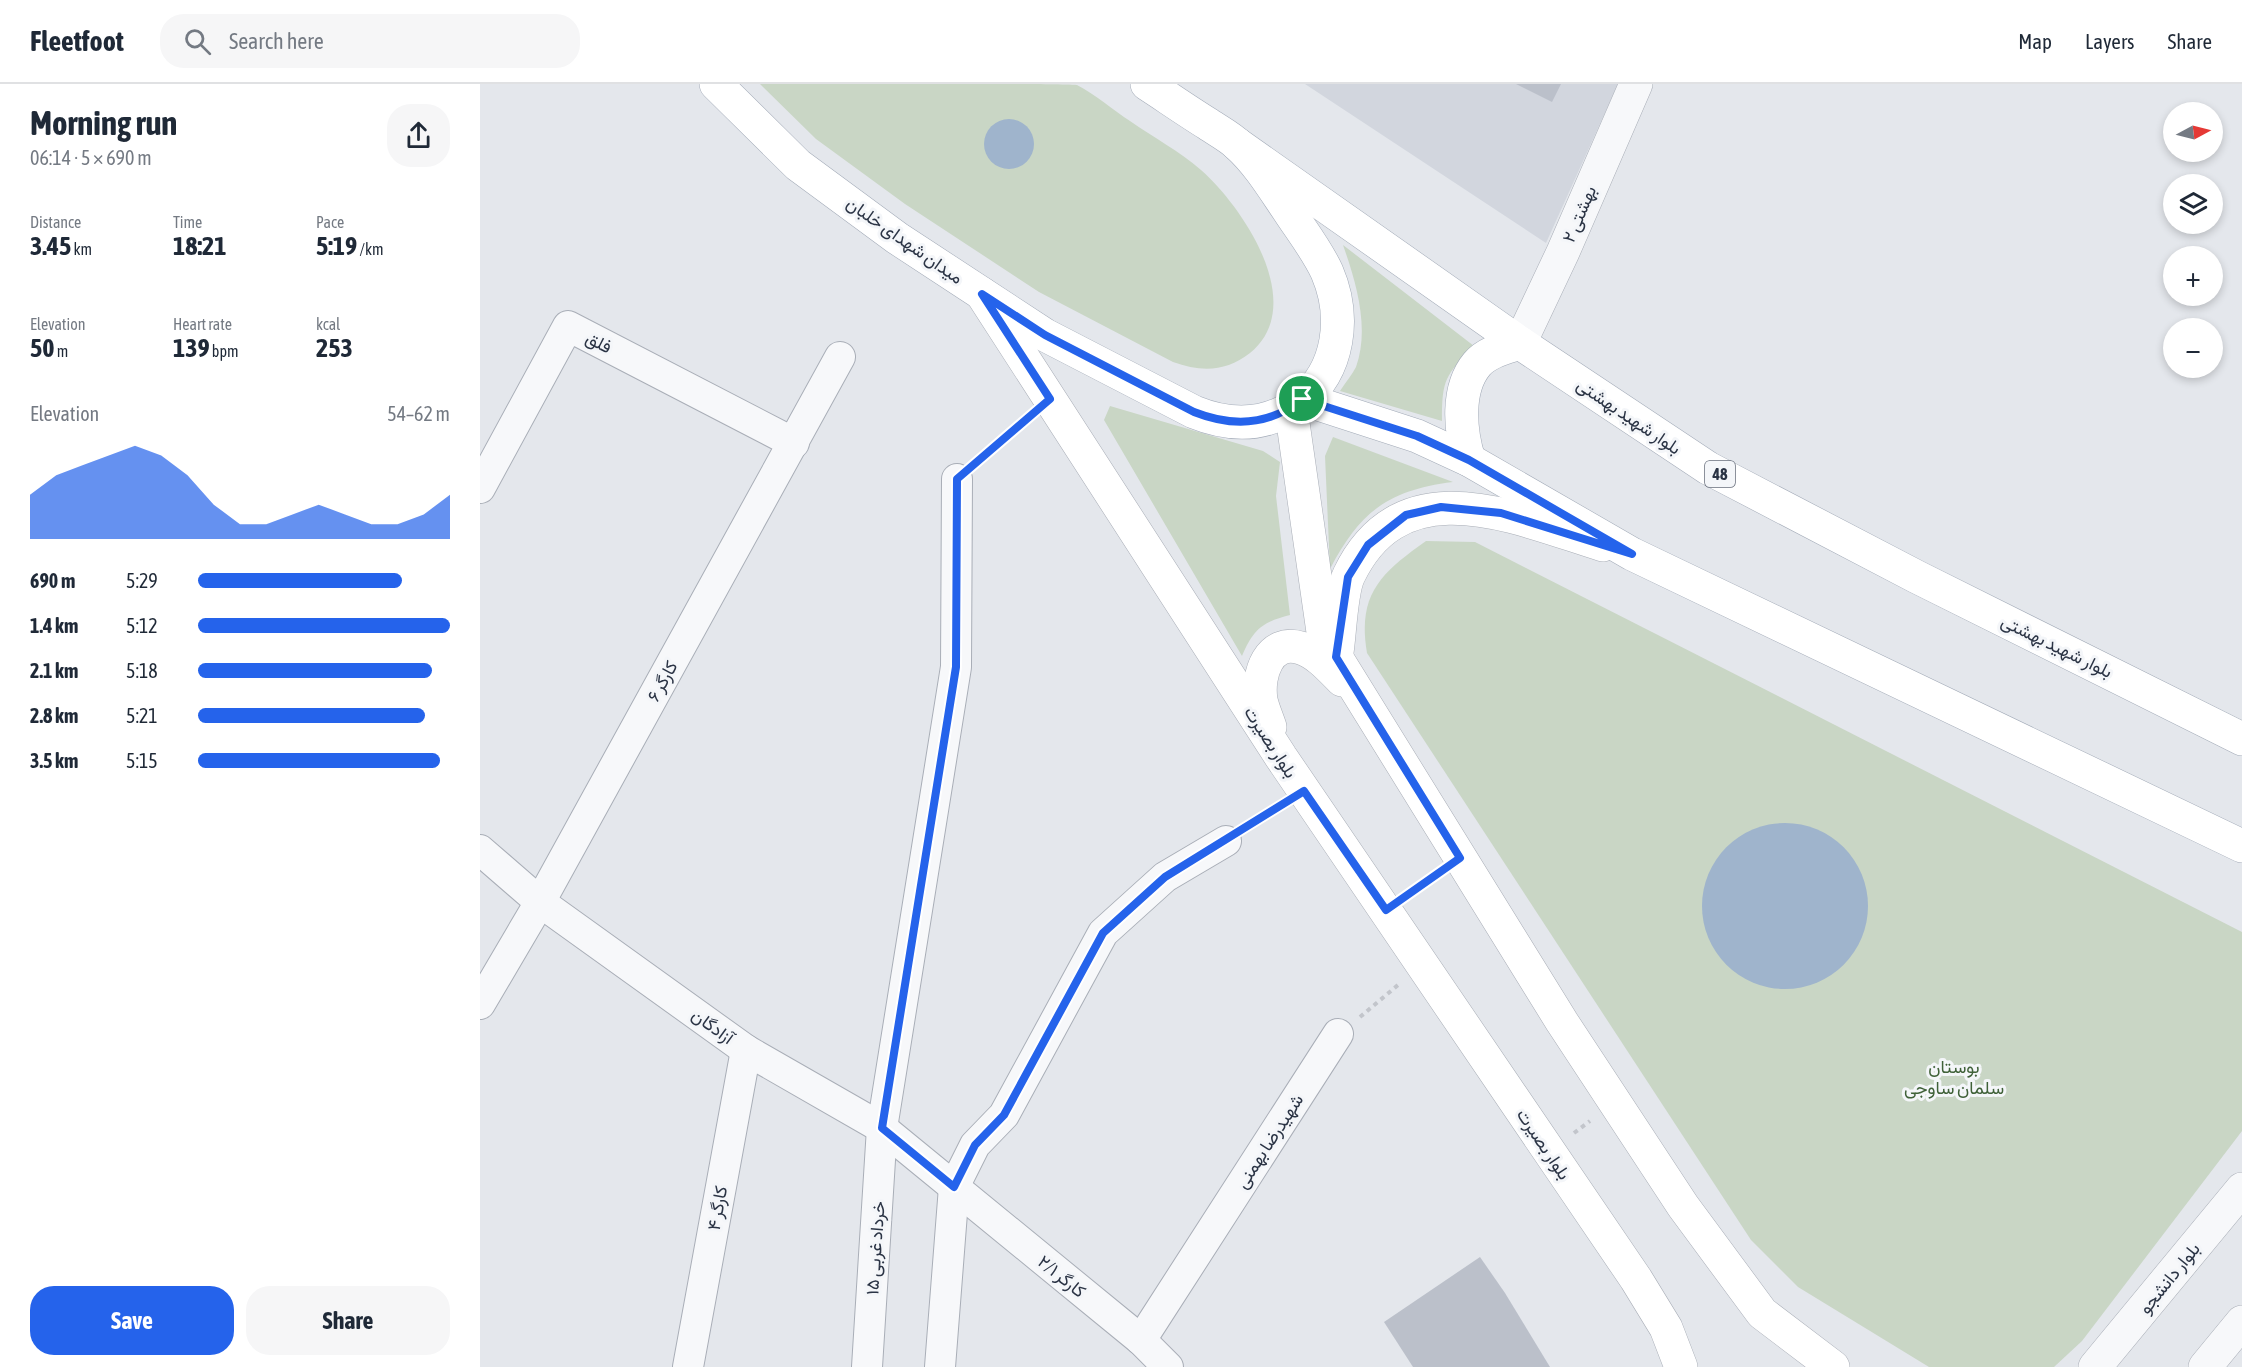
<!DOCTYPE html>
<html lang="en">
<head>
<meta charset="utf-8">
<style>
  :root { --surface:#fff; --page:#f6f6f7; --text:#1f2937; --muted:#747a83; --line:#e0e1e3; --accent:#2563eb }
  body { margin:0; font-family:"Asap Condensed",Vazirmatn,sans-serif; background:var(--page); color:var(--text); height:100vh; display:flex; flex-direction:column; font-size:22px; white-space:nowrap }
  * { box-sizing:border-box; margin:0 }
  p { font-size:20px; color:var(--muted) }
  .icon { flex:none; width:33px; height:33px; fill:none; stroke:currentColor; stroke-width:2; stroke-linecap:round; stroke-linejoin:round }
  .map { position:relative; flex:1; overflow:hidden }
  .sheet { display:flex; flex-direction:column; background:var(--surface); width:480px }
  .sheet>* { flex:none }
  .needle { width:39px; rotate:83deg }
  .buttons { position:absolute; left:1683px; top:18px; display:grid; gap:12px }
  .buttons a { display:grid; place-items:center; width:60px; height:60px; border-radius:50%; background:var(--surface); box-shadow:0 3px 9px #0003; font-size:30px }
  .pin { position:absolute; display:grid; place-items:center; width:51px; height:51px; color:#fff; margin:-26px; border:3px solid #fff; border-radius:50%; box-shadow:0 2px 6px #0007 }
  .round { display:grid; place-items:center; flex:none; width:63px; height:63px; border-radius:24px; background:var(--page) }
  .headline { display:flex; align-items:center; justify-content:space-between; height:102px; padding:0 30px }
  h1 { font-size:33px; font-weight:700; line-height:45px }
  .metrics { display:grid; grid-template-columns:repeat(3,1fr); gap:9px; height:102px; padding:6px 30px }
  .metrics div { display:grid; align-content:center }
  .metrics b { font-size:26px; font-weight:700 }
  .metrics small { font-size:16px; font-weight:400 }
  .metrics p { font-size:16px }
  .chart { height:168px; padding:12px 30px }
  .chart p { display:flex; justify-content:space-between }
  .chart svg { width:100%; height:108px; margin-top:6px; fill:var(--accent); opacity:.7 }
  .primary-button { display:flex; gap:12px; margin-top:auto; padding:12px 30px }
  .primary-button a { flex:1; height:69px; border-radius:24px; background:var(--accent); color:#fff; font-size:24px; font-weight:700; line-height:69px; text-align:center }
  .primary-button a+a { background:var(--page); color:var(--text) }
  ul { padding:0 30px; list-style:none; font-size:20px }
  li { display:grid; grid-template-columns:96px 72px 1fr; align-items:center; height:45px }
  li i { height:15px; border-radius:8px; background:var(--accent) }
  header { display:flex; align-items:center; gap:36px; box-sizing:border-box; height:84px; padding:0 30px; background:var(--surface); border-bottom:2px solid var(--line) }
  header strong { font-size:28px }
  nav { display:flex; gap:33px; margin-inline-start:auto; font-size:21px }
  .search { width:420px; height:54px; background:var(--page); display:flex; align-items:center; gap:15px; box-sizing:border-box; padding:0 21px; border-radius:24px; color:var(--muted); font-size:22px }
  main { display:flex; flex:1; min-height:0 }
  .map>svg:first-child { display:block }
  .built { fill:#d2d6de }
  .green { fill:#c9d6c5 }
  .water { fill:#9fb4cc }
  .building { fill:#bbc0ca }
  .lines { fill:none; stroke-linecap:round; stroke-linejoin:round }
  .minor-casing { stroke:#a9aeb7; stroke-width:32 }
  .tertiary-casing { stroke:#a9aeb7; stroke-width:34 }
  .secondary-casing { stroke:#a9aeb7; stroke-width:34 }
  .primary-casing { stroke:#a3abb8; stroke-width:34 }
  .path { stroke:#c2c5cb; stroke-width:4; stroke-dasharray:4.5 4.5; stroke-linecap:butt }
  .minor { stroke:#f7f8fa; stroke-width:30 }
  .tertiary { stroke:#f7f8fa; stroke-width:33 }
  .secondary { stroke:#fff; stroke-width:33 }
  .primary { stroke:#fff; stroke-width:33 }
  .route-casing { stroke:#fff; stroke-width:12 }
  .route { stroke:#2563eb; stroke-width:8 }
  .labels { text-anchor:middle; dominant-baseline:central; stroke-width:6; stroke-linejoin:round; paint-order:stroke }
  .shield { fill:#f4f6f9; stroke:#676e7b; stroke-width:1.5 }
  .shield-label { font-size:16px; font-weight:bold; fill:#2b3445 }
  .street-label { font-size:18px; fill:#2b3445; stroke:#f4f6f9 }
  .park-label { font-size:18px; fill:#3f6138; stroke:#f4f6f9 }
</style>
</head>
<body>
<header>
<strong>Fleetfoot</strong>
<div class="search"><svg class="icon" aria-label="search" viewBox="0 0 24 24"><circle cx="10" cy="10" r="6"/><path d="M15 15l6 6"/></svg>Search here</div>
<nav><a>Map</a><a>Layers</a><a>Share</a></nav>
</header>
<main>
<section class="sheet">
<div class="headline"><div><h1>Morning run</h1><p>06:14 · 5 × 690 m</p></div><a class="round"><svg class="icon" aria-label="share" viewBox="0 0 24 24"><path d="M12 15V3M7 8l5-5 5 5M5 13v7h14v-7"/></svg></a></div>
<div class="metrics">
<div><p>Distance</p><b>3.45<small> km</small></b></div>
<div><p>Time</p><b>18:21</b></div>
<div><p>Pace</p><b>5:19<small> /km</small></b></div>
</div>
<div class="metrics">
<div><p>Elevation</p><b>50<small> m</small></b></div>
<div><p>Heart rate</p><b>139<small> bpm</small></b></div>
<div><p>kcal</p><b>253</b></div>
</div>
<div class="chart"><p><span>Elevation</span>54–62 m</p>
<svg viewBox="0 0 160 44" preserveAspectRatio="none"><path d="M0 44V26L10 18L20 14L30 10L40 6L50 10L60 18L70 30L80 38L90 38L100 34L110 30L120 34L130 38L140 38L150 34L160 26V44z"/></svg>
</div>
<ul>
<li><b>690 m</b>5:29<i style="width:81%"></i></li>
<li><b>1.4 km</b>5:12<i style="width:100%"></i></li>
<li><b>2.1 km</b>5:18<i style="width:93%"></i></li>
<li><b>2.8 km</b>5:21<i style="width:90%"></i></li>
<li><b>3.5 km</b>5:15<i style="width:96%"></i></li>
</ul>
<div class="primary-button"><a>Save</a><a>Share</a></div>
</section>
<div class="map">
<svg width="1762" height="1283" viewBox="0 0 1762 1283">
  <rect width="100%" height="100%" fill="#e4e7ec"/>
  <polygon class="built" points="825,0 1138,0 1066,159"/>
  <g class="green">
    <path d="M280,0C363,0 446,0 529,0C545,0 585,0 597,1C615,10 633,26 650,37C673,53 699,67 721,86C763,123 829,221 770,269C746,288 721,288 693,278L559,208L425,120L336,55Z"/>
    <path d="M863,161L994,262C965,292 962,295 962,337L860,307C865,299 872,291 876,283C890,244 876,198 863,161Z"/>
    <path d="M630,322L783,367L800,378L796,412L810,531C782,538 773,546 762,572L624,336Z"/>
    <path d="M853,353L973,398C909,406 880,427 850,485L845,372Z"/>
    <path d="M946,457L995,458L1762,848V1047L1602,1257L1574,1283H1449L1318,1203L1271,1156L887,569C877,510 901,489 946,457Z"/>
  </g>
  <g class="water">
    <circle cx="529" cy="60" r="25"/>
    <circle cx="1305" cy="822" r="83"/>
  </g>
  <g class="building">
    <polygon points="1036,0 1081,0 1072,18"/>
    <polygon points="1000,1173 1025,1209 1070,1283 933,1283 904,1238"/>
  </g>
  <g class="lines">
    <g class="minor-casing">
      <g id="minor">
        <polyline points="0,404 88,242 314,359"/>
        <polyline points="0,766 60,818 266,966 402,1044 661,1256 688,1283"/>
        <polyline points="0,920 60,818 360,273"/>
        <polyline points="661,1256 858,950"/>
        <polyline points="208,1283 266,966"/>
        <polyline points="387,1283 402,1044 476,583 477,395"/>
        <polyline points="460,1283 474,1103 495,1061 524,1031 623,849 685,793 746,757"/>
      </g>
    </g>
    <g class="tertiary-casing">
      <g id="tertiary">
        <polyline points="1040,259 1083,168 1156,0"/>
        <polyline points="1615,1283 1762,1105"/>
        <polyline points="1725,1283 1762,1238"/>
      </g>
    </g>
    <g class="secondary-casing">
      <g id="secondary">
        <polyline points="502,210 801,673 1156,1195 1186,1244 1201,1283"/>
        <polyline points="811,325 843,548 856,573 1082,938 1203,1122 1282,1229 1353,1283"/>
        <path d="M857,568C860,549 861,507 869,491C922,381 1036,434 1123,461"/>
        <path d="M790,643C787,634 783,625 781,616C777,590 789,554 821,564C837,569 850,584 862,596"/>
      </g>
    </g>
    <g class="primary-casing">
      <g id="primary">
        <path d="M236,0L318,81L417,154L565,251L714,328C751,343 788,343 821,317C860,286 866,232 847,188C837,166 821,146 808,126C793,104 778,79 758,61C750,53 738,47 728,40C707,27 687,13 667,0"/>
        <polyline points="757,60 1040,259 1228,384 1437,493 1762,655"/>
        <polyline points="823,315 937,352 989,376 1152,470 1762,762"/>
        <path d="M989,376C980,347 976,305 997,280C1007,268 1025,264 1040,259"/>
      </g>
    </g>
    <g class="path">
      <polyline points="498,377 547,335"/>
      <polyline points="769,742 798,723"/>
      <polyline points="931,807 955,791"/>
      <polyline points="880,933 918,901"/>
      <polyline points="1094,1049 1110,1037"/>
    </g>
    <use href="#minor" class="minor"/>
    <use href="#tertiary" class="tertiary"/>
    <use href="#secondary" class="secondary"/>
    <use href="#primary" class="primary"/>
  </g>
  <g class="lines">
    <g class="route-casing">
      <path id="route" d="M502,210L565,251L714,328C752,343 789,342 822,315L937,352L989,376L1152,470L1021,429L961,423L926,431L888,461L868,493L856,573L980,774L906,826L824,707L685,793L623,849L524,1031L495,1061L474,1103L402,1044L476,583L477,395L570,315Z"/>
    </g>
    <use href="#route" class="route"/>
  </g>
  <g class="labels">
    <rect class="shield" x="1225" y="377" width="30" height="26" rx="4.5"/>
    <g class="shield-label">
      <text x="1240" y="390">48</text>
    </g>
    <g class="street-label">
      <text transform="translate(1099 130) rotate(-67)">بهشتی ۲</text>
      <text transform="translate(425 156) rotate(35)">میدان شهدای خلبان</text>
      <text transform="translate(119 258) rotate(27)">فلق</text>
      <text transform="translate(1149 332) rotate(34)">بلوار شهید بهشتی</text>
      <text transform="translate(1577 562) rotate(26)">بلوار شهید بهشتی</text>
      <text transform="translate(182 597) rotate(-61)">کارگر ۶</text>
      <text transform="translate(791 658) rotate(57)">بلوار بصیرت</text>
      <text transform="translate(233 942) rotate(36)">آزادگان</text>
      <text transform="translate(789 1057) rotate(-57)">شهیدرضا بهمنی</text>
      <text transform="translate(1064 1060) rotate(56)">بلوار بصیرت</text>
      <text transform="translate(237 1124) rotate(-80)">کارگر ۴</text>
      <text transform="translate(395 1164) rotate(-86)">۱۵ خرداد غربی</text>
      <text transform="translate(582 1192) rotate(39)">کارگر ۲/۱</text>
      <text transform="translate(1689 1194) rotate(-51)">بلوار دانشجو</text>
    </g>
    <g class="park-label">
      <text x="1474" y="982">بوستان<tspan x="1474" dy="21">سلمان ساوجی</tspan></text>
    </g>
  </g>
</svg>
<div class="buttons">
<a><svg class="needle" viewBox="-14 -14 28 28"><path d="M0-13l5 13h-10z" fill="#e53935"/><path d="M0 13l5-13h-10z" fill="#747a83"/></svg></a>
<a><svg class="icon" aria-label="layers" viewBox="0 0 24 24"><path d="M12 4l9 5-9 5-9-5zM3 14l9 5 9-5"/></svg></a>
<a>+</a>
<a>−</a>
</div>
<div class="pin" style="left:822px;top:315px;background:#1e9e55"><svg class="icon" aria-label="arrive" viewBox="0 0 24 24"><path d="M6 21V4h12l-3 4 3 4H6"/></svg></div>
</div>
</main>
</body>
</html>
